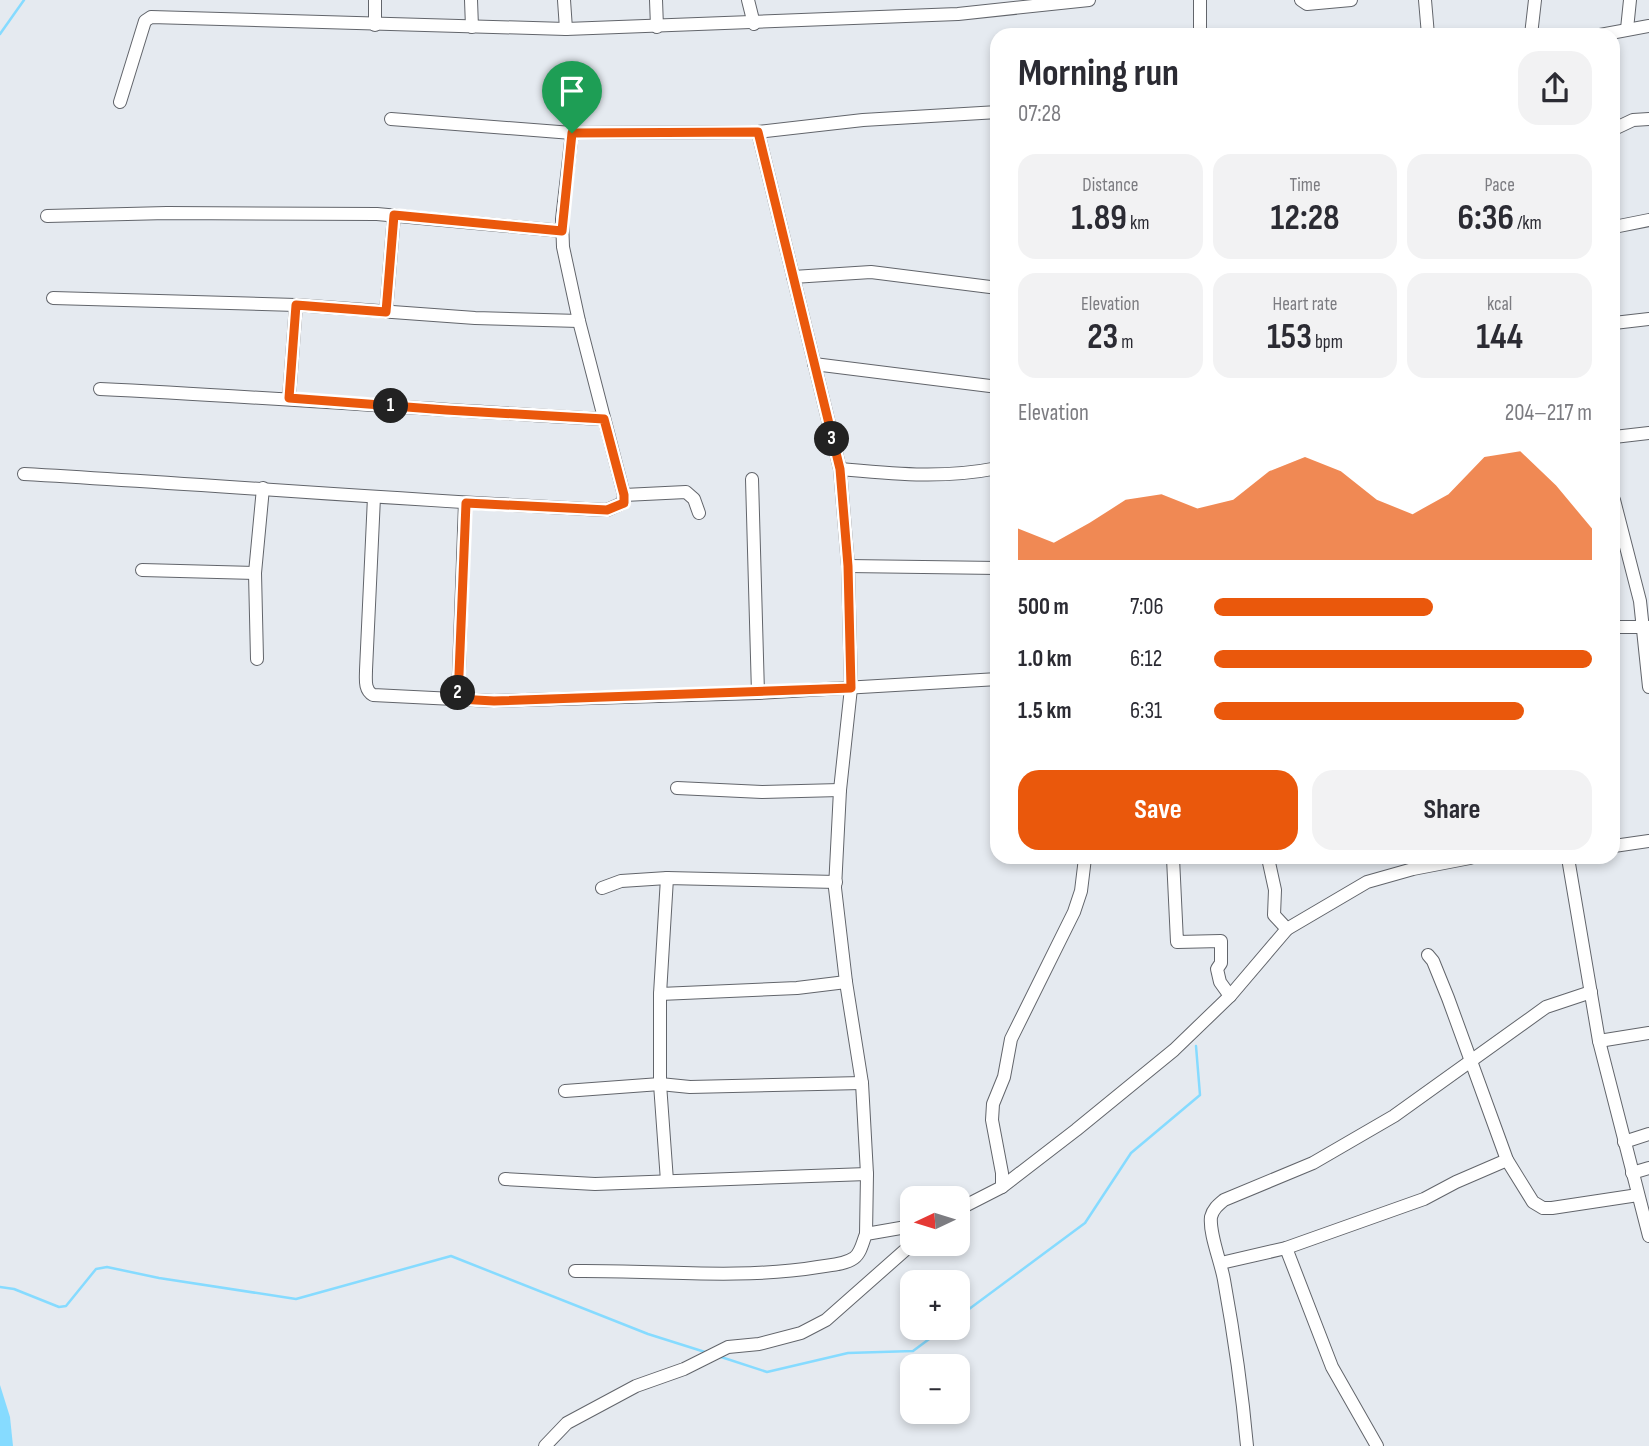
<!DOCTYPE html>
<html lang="en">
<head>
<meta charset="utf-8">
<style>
  :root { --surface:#fff; --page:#f2f2f3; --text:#2b2b33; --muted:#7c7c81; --accent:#ea580c }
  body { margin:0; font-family:"Sofia Sans Condensed",sans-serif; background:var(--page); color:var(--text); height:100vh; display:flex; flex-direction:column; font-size:26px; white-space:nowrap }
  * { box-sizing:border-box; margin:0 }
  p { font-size:23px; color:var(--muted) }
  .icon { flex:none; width:38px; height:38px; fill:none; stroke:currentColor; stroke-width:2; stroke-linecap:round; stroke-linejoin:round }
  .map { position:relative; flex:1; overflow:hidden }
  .panel { position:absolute; left:990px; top:28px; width:630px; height:836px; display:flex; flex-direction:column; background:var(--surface); border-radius:21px; box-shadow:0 4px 10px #0003 }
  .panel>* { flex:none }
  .needle { width:46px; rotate:266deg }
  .fabs { position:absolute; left:900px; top:1186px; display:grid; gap:14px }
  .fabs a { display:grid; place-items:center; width:70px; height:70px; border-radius:14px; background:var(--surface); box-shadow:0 4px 10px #0003; font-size:35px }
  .pin { position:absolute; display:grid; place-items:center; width:60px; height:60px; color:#fff; margin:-72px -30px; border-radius:50% 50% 50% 0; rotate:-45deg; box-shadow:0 0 7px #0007 }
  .pin .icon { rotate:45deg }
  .km { position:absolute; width:35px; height:35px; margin:-18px; border-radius:50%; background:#222; color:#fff; font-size:19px; line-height:35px; text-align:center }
  .round { display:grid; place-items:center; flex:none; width:74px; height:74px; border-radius:21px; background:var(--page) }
  .head { display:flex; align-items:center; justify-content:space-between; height:119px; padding:0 28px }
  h1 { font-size:38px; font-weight:700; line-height:52px }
  .metrics { display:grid; grid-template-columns:repeat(3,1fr); gap:10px; height:119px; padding:7px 28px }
  .metrics div { display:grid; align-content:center; border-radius:18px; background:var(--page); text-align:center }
  .metrics b { font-size:35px; font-weight:700 }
  .metrics small { font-size:19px; font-weight:400 }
  .metrics p { font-size:19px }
  .chart { height:196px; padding:14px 28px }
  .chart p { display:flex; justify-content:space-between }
  .chart svg { width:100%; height:126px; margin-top:7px; fill:var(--accent); opacity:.7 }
  .button { display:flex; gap:14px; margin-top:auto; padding:14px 28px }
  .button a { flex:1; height:80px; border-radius:21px; background:var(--accent); color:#fff; font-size:28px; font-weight:700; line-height:80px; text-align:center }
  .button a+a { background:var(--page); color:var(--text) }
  ul { padding:0 28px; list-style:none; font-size:23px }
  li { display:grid; grid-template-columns:112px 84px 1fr; align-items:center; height:52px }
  li i { height:18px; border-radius:9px; background:var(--accent) }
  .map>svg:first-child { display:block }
  .water { fill:#86dbff }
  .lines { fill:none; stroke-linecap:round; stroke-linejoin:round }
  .stream { stroke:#86dbff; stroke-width:2.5 }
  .minor-casing { stroke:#62656b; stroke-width:14 }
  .minor { stroke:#fff; stroke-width:12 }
  .route-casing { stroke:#fff; stroke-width:14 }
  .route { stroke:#ea580c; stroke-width:9 }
</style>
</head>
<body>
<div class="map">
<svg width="1649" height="1446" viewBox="0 0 1649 1446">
  <rect width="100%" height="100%" fill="#e5eaf0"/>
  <polygon class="water" points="0,1385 10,1417 13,1446 0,1446"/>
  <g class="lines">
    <g class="stream">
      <polyline points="0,34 24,0"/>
      <polyline points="0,1287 14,1289 59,1307 66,1306 96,1269 107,1267 159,1278 296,1299 451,1256 648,1334 705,1352"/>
      <polyline points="957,1318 1085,1223 1131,1153 1200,1095 1196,1046"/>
      <polyline points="718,1356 767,1372 848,1353 913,1351 944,1328"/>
    </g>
    <g class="minor-casing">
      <g id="minor">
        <polyline points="375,0 375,25"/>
        <polyline points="471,0 472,27"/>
        <polyline points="564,0 566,29"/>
        <polyline points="656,0 657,27"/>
        <polyline points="748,0 754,24"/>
        <polyline points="1200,0 1200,35"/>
        <polyline points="1301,0 1307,4 1351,0"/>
        <polyline points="1425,0 1428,35"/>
        <polyline points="1627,29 1630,0"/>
        <polyline points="1531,35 1535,0"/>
        <polyline points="1600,35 1649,26"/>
        <polyline points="120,102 145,21 151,17 566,29 958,14 1089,0"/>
        <polyline points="391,119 572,133 758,132 863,120 998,112"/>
        <polyline points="1614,129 1633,120 1649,119"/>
        <polyline points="758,132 840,469 848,566 851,688 840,790 835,888 846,982 862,1083 867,1174 866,1234"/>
        <polyline points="47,216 167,213 377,214 562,231"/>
        <polyline points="1614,227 1649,220"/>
        <polyline points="793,277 871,272 998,288"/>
        <polyline points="53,298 296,305 475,318 579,321"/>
        <polyline points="386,312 394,215"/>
        <polyline points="1614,323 1649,319"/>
        <polyline points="814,364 998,387"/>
        <path d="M100,389C268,397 436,410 604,419"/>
        <polyline points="289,398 296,305"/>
        <polyline points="1614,437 1649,433"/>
        <path d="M840,469C896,474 942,479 998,468"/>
        <path d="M24,474C219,485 413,501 607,510L623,503L624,495L579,321L563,247L562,219L572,133"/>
        <polyline points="752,479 758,693"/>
        <polyline points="624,495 686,492 694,499 699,513"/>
        <path d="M374,497L366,670C366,679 364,690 373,695L494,701L758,693L998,679"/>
        <polyline points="1614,500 1640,601 1649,687"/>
        <polyline points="848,566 998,568"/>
        <polyline points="142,570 255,573"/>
        <polyline points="1614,627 1649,627"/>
        <polyline points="257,659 255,573 263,488"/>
        <polyline points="458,699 465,503"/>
        <polyline points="677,788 762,792 840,790"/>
        <polyline points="1614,846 1649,841"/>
        <polyline points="1173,858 1177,942 1221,941 1221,963 1217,969 1220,982 1230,996"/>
        <polyline points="1268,858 1275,890 1274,915 1287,929"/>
        <polyline points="1568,858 1599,1041 1649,1236"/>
        <polyline points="667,878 660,994 660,1084 667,1181"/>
        <polyline points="602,888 621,881 667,878 836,882"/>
        <polyline points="1428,955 1433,961 1448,998 1507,1160 1533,1202 1543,1208 1552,1208 1638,1195"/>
        <polyline points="660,994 797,988 846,982"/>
        <polyline points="1599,1041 1649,1033"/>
        <polyline points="565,1091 660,1084 690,1087 862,1083"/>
        <polyline points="1624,1142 1649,1134"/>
        <polyline points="1632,1173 1649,1168"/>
        <polyline points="505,1179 595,1184 867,1174"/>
        <polyline points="1002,1187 1002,1173 992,1120 993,1104 1004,1077 1011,1039 1074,912 1081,891 1085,858"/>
        <polyline points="957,1210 1002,1187 1076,1130 1174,1050 1230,996 1287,929 1367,882 1413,869 1470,858"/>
        <polyline points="1286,1248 1332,1367 1377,1446"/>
        <polyline points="1221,1263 1286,1248 1424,1199 1456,1182 1507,1160"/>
        <path d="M575,1271C655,1270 738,1280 818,1267C829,1265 844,1265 854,1258C861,1253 863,1241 866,1234L912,1226"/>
        <polyline points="545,1446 567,1423 636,1386 684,1369 728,1347 759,1344 801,1333 826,1320 912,1244"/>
        <path d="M1247,1446C1242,1390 1234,1335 1224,1280C1221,1262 1209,1234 1211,1217C1213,1209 1218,1205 1224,1200L1313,1163L1394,1116L1546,1007L1591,992"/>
      </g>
    </g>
    <use href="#minor" class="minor"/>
  </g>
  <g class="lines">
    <g class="route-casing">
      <polygon id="route" points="758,132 840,469 848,566 851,688 494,701 458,699 466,503 607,510 624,503 624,495 604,419 446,410 289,398 296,305 386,312 394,215 562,231 572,133"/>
    </g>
    <use href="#route" class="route"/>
  </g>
</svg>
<div class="fabs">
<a><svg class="needle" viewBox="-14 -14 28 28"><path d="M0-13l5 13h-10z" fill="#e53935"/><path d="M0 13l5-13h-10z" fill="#7c7c81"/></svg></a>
<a>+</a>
<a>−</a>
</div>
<div class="pin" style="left:572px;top:133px;background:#1e9e55"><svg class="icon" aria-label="arrive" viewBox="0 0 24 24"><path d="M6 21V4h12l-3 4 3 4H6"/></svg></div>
<b class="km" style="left:391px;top:406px">1</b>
<b class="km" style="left:458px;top:693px">2</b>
<b class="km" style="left:832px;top:439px">3</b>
<section class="panel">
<div class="head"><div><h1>Morning run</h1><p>07:28</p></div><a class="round"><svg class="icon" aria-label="share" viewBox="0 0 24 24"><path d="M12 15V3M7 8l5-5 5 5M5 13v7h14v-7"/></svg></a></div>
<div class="metrics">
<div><p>Distance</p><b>1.89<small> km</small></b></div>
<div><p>Time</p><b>12:28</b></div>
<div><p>Pace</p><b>6:36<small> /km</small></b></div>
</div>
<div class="metrics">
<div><p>Elevation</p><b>23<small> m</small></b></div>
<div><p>Heart rate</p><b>153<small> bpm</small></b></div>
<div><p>kcal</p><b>144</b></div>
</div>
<div class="chart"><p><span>Elevation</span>204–217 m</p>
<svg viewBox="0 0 160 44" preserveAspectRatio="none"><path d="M0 44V33L10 38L20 31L30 23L40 21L50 26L60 23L70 13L80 8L90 13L100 23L110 28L120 21L130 8L140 6L150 18L160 33V44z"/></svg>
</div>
<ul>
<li><b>500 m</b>7:06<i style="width:58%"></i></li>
<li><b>1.0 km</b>6:12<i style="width:100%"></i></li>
<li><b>1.5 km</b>6:31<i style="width:82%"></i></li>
</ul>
<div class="button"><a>Save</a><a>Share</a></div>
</section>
</div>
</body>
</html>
